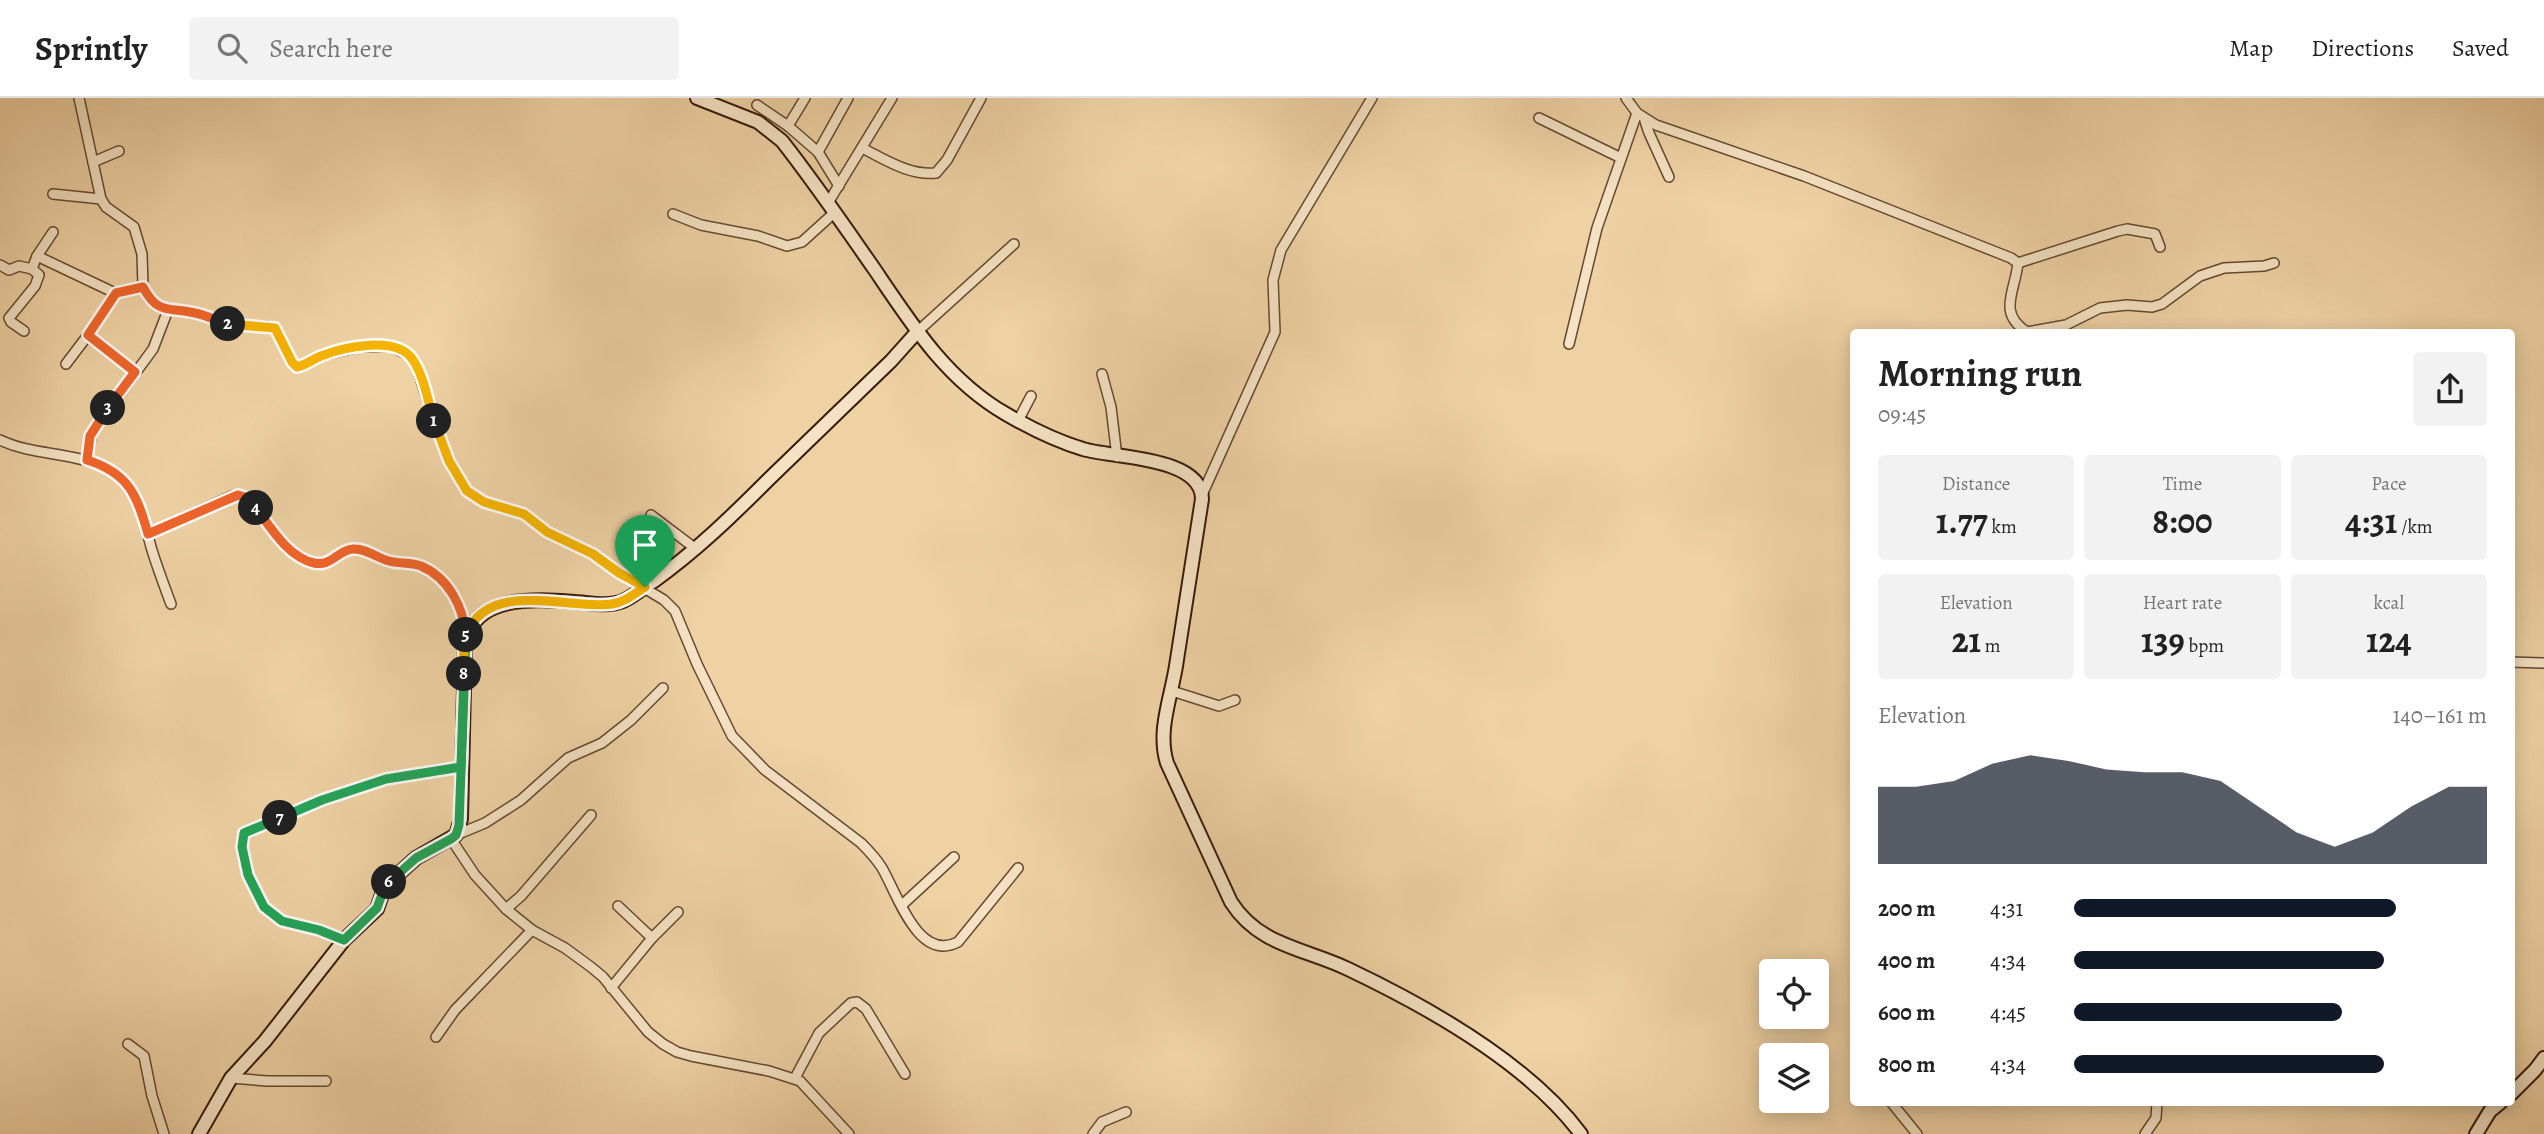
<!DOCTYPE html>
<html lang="en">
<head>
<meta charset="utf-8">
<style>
  :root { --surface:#fff; --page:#f2f2f2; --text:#222; --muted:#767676; --line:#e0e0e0; --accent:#111827 }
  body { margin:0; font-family:Alegreya,serif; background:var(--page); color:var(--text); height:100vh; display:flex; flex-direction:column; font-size:26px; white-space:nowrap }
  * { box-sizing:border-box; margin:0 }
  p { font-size:23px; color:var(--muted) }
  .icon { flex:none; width:38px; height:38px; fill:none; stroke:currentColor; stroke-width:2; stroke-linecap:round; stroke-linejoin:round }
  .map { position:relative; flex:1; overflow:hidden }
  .sheet { position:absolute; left:1850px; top:231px; width:665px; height:777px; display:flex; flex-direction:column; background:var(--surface); border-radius:7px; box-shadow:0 4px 18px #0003 }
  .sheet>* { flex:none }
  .controls { position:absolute; left:1759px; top:861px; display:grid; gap:14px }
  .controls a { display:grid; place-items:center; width:70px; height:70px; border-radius:7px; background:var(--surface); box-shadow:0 4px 18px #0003; font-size:35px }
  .pin { position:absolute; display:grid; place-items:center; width:60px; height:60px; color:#fff; margin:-72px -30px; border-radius:50% 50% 50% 0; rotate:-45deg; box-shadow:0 0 7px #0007 }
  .pin .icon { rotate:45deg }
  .km { position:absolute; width:35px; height:35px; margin:-18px; border-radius:50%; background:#222; color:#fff; font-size:19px; line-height:35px; text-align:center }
  .round { display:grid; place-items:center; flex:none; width:74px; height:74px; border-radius:7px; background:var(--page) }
  .summary { display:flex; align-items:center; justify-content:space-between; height:119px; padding:0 28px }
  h1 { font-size:38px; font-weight:700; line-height:52px }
  .stats { display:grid; grid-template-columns:repeat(3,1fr); gap:10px; height:119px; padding:7px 28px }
  .stats div { display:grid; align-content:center; border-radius:7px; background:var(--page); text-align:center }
  .stats b { font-size:35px; font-weight:700 }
  .stats small { font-size:19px; font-weight:400 }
  .stats p { font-size:19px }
  .chart { height:196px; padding:14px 28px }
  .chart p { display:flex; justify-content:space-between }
  .chart svg { width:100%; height:126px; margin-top:7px; fill:var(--accent); opacity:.7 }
  ul { padding:0 28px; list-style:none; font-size:23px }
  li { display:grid; grid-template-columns:112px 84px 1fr; align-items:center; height:52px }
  li i { height:18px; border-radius:9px; background:var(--accent) }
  header { display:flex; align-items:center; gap:42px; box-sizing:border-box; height:98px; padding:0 35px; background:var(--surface); border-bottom:2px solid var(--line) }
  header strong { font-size:33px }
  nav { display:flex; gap:38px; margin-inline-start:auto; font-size:24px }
  .search { width:490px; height:63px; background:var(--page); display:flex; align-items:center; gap:18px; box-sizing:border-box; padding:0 24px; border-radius:7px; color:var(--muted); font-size:26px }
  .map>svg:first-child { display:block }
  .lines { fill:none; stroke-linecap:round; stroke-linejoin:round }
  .street-casing { stroke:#664931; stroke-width:12 }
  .secondary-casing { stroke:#381b0b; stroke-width:16 }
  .street { stroke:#f5e2c4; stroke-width:9 }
  .secondary { stroke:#f5e2c4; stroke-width:12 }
  .split-1-casing { stroke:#fff; stroke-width:14 }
  .split-2-casing { stroke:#fff; stroke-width:14 }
  .split-3-casing { stroke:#fff; stroke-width:14 }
  .split-4-casing { stroke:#fff; stroke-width:14 }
  .split-5-casing { stroke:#fff; stroke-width:14 }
  .split-6-casing { stroke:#fff; stroke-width:14 }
  .split-7-casing { stroke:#fff; stroke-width:14 }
  .split-8-casing { stroke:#fff; stroke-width:14 }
  .split-9-casing { stroke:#fff; stroke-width:14 }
  .split-1 { stroke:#f5b400; stroke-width:9 }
  .split-2 { stroke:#f5b400; stroke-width:9 }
  .split-3 { stroke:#f0652b; stroke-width:9 }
  .split-4 { stroke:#f0652b; stroke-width:9 }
  .split-5 { stroke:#f0652b; stroke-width:9 }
  .split-6 { stroke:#22a559; stroke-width:9 }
  .split-7 { stroke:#22a559; stroke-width:9 }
  .split-8 { stroke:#22a559; stroke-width:9 }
  .split-9 { stroke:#f5b400; stroke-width:9 }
</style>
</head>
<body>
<header>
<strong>Sprintly</strong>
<div class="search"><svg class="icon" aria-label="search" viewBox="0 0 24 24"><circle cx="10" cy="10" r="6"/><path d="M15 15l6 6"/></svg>Search here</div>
<nav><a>Map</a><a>Directions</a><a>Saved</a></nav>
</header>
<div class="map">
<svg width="2544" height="1036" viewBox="0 0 2544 1036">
  <rect width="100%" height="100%" fill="#efd2a4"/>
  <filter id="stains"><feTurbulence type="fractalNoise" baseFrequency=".00286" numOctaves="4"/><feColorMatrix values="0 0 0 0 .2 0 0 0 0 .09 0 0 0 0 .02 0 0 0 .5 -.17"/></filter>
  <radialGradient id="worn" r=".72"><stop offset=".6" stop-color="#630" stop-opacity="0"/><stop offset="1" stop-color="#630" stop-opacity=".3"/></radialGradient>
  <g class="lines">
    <g class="street-casing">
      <g id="street">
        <path d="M79,0L101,101L106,109L134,129L142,156L143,189L149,200L159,209L194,215L233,228H263L275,230L291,264L297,269L320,258L359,249L390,248L409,257L417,269L436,330L449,363L467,393L484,404L524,416L547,434L593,456L619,475L664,502L675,513L697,566L732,638L765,672L861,745C869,753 876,760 882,770C897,795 918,865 958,844L1018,770"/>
        <path d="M1626,0L1637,15L1656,27L1804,78L2011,160L2018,165C2015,194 1997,215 2027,234L2066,227L2100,210L2127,207L2152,209L2162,206L2200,178L2224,170L2264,168L2274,165"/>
        <polyline points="757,7 788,28 818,54 848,0"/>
        <polyline points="1539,20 1621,60"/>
        <polyline points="1645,23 1649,35 1669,79"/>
        <polyline points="788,28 805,0"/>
        <path d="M862,50C884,61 910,78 936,75L947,62L981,0"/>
        <polyline points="818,54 839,88"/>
        <polyline points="93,64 119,53"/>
        <polyline points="53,96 101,101"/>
        <polyline points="828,105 892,0"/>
        <polyline points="673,116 701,127 758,138 787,148 802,144 834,115"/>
        <polyline points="37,158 115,195"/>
        <polyline points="2018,165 2118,133 2127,131 2155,136 2160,149"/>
        <polyline points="0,167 9,172 19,168 32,171"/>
        <polyline points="24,233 11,224 9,220 35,188 39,177 32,171 37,158 53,134"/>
        <polyline points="917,234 1014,146"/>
        <polyline points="1569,246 1597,130 1637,15"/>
        <polyline points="66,266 88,237"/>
        <polyline points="135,274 88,237 115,195 143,189"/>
        <polyline points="1102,276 1111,309 1117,359"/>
        <polyline points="1018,323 1031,298"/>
        <path d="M0,342C27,355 55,354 84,362C133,374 140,406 151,449C157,469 164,487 171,506"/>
        <polyline points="87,362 92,334 153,251 168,212"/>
        <polyline points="1202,397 1275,234 1273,182 1281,152 1372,0"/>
        <polyline points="651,417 696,451"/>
        <path d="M148,436L232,398L238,397L248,400C266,423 282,453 311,464C328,471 336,456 349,452C363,448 377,461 390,464C399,466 408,464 416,467C447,476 462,508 467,537"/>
        <polyline points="2511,564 2544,565"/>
        <polyline points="1172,593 1219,608 1235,602"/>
        <polyline points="456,737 485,725 521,702 568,660 602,645 631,622 663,590"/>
        <polyline points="451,741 475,777 506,811 532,832 565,850 591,869 603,879 648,934 663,946 677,954 691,958 769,973 800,983 849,1036"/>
        <polyline points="902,807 954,759"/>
        <polyline points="618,808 652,840"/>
        <polyline points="506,811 521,798 591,717"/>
        <polyline points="344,842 319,832 282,823 264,809 248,777 242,749 244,735 322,702 386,681 461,669"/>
        <polyline points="611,890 652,840 678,814"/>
        <polyline points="436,939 455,912 532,832"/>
        <polyline points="128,946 144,958 152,998 164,1036"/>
        <polyline points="231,980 267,983 326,983"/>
        <polyline points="795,980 819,935 851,905 857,904 866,911 905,976"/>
        <polyline points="1891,1004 1917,1036"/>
        <polyline points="1093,1036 1102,1024 1126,1014"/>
        <polyline points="2145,1036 2156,1020 2157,1004"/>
      </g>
    </g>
    <g class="secondary-casing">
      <g id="secondary">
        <path d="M697,0L758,24L782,43C815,85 845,129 875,172C912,227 947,282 1006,316C1030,330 1056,343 1083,351C1111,360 1202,358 1202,401C1193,457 1185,513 1176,568C1171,600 1157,633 1167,665L1231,804C1259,848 1304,850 1348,871C1428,909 1528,965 1581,1036"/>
        <polyline points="2511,996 2535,972 2544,960"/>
        <path d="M199,1036L231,980L265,943L344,842L377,811L385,788L416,760L456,737L461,721L465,547C472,496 536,501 575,504C590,505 608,509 623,503C633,499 644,489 654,483C696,453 732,418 769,381C809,342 850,303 891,263L917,234"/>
        <polyline points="2476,1036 2490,1013 2501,1004"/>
      </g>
    </g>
    <use href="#street" class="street"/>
    <use href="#secondary" class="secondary"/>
  </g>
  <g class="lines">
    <g class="split-1-casing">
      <polyline id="split-1" points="434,323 449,363 467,393 484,404 524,416 547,434 593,456 619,475 645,489"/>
    </g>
    <g class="split-2-casing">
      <path id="split-2" d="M228,226L275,230L292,264L297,269C306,267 313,261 321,258C344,249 397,237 413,262C424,278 428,304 434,323"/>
    </g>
    <g class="split-3-casing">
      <path id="split-3" d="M108,310L135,274L88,237L116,195L143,189C158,217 168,209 195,215C206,217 217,223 228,226"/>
    </g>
    <g class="split-4-casing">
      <path id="split-4" d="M108,310L90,338L87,362C128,375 137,396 148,436L238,397L248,400L256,410"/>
    </g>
    <g class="split-5-casing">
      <path id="split-5" d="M256,410C271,430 288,459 314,465C331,469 338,452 353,451C366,450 377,460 389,463C399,466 410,464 421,468C449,480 463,509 466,537"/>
    </g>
    <g class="split-6-casing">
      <polyline id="split-6" points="389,784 416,760 451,741 456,737 459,727 466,537"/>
    </g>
    <g class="split-7-casing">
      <polyline id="split-7" points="280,720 244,735 242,749 248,777 264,809 282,823 319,832 344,842 377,810 385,788 389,784"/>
    </g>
    <g class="split-8-casing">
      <polyline id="split-8" points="280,720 322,702 386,681 461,669 464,576"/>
    </g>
    <g class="split-9-casing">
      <path id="split-9" d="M464,576C464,562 462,542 470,529C496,483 572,512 612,506C625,504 634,496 645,489"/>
    </g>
    <use href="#split-1" class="split-1"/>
    <use href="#split-2" class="split-2"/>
    <use href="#split-3" class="split-3"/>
    <use href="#split-4" class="split-4"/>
    <use href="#split-5" class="split-5"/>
    <use href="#split-6" class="split-6"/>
    <use href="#split-7" class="split-7"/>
    <use href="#split-8" class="split-8"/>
    <use href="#split-9" class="split-9"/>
  </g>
  <rect width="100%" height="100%" filter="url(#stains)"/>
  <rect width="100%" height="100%" fill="url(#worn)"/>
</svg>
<div class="controls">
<a><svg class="icon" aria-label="locate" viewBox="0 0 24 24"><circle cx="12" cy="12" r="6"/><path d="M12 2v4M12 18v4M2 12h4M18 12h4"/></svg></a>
<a><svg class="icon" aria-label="layers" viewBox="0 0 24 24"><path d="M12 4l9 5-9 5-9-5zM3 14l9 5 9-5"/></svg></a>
</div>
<div class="pin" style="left:645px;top:489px;background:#1e9e55"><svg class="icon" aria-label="arrive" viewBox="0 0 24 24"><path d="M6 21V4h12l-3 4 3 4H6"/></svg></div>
<b class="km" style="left:434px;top:323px">1</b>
<b class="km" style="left:228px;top:226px">2</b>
<b class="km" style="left:108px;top:310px">3</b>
<b class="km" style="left:256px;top:410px">4</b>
<b class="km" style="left:466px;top:537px">5</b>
<b class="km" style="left:389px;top:784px">6</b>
<b class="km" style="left:280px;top:720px">7</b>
<b class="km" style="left:464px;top:576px">8</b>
<section class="sheet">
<div class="summary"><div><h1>Morning run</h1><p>09:45</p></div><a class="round"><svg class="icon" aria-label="share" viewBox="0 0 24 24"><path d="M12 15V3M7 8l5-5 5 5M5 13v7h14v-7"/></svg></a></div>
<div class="stats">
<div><p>Distance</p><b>1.77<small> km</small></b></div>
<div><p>Time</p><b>8:00</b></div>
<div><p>Pace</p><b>4:31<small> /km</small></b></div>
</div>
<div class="stats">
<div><p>Elevation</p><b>21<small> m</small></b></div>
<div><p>Heart rate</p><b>139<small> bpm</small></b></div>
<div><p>kcal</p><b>124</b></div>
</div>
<div class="chart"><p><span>Elevation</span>140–161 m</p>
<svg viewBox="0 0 160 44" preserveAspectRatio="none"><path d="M0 44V17L10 17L20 15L30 9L40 6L50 8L60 11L70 12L80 12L90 15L100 24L110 33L120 38L130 33L140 24L150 17L160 17V44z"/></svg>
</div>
<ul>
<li><b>200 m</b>4:31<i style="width:78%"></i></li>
<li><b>400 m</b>4:34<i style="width:75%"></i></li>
<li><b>600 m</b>4:45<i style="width:65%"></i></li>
<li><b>800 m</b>4:34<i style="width:75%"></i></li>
</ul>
</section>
</div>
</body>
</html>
